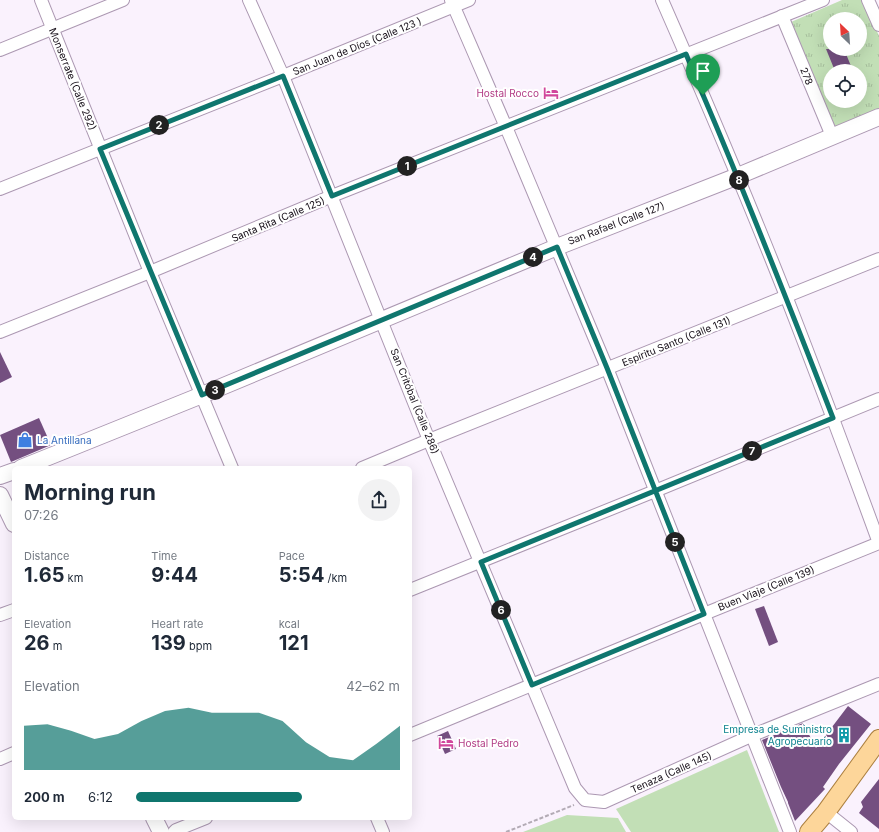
<!DOCTYPE html>
<html lang="en">
<head>
<meta charset="utf-8">
<style>
  :root { --surface:#fff; --page:#f2f2f3; --text:#1f2937; --muted:#747a83; --accent:#0f766e }
  body { margin:0; font-family:Inter,sans-serif; background:var(--page); color:var(--text); height:100vh; display:flex; flex-direction:column; font-size:15px; white-space:nowrap }
  * { box-sizing:border-box; margin:0 }
  p { font-size:13px; color:var(--muted) }
  .icon { flex:none; width:22px; height:22px; fill:none; stroke:currentColor; stroke-width:2; stroke-linecap:round; stroke-linejoin:round }
  .map { position:relative; flex:1; overflow:hidden }
  .details { position:absolute; left:12px; top:466px; width:400px; height:354px; display:flex; flex-direction:column; background:var(--surface); border-radius:6px; box-shadow:0 4px 16px #0002 }
  .details>* { flex:none }
  .needle { width:26px; rotate:335deg }
  .buttons { position:absolute; left:823px; top:12px; display:grid; gap:8px }
  .buttons a { display:grid; place-items:center; width:44px; height:44px; border-radius:50%; background:var(--surface); box-shadow:0 4px 16px #0002; font-size:20px }
  .pin { position:absolute; display:grid; place-items:center; width:34px; height:34px; color:#fff; margin:-41px -17px; border-radius:50% 50% 50% 0; rotate:-45deg; box-shadow:0 0 4px #0007 }
  .pin .icon { rotate:45deg }
  .km { position:absolute; width:20px; height:20px; margin:-10px; border-radius:50%; background:#222; color:#fff; font-size:11px; line-height:20px; text-align:center }
  .round { display:grid; place-items:center; flex:none; width:42px; height:42px; border-radius:21px; background:var(--page) }
  .summary { display:flex; align-items:center; justify-content:space-between; height:68px; padding:0 12px }
  h1 { font-size:22px; font-weight:700; line-height:30px }
  .metrics { display:grid; grid-template-columns:repeat(3,1fr); gap:6px; height:68px; padding:4px 12px }
  .metrics div { display:grid; align-content:center }
  .metrics b { font-size:20px; font-weight:700 }
  .metrics small { font-size:11px; font-weight:400 }
  .metrics p { font-size:11px }
  .chart { height:112px; padding:8px 12px }
  .chart p { display:flex; justify-content:space-between }
  .chart svg { width:100%; height:72px; margin-top:4px; fill:var(--accent); opacity:.7 }
  ul { padding:0 12px; list-style:none; font-size:13px }
  li { display:grid; grid-template-columns:64px 48px 1fr; align-items:center; height:30px }
  li i { height:10px; border-radius:5px; background:var(--accent) }
  .map>svg:first-child { display:block }
  .park { fill:url(#park-tufts); fill-rule:evenodd }
  .pitch { fill:#c2dfb6 }
  .building { fill:#744f80 }
  .lines { fill:none; stroke-linecap:round; stroke-linejoin:round }
  .street-casing { stroke:#ac98b2; stroke-width:14 }
  .secondary-casing { stroke:#ac98b2; stroke-width:18 }
  .primary-casing { stroke:#ac8041; stroke-width:20 }
  .path { stroke:#b3abb5; stroke-width:2; stroke-dasharray:4 2; stroke-linecap:butt }
  .street { stroke:#fff; stroke-width:12 }
  .secondary { stroke:#fff; stroke-width:16 }
  .primary { stroke:#fdd69a; stroke-width:18 }
  .route-casing { stroke:#fff; stroke-width:8 }
  .route { stroke:#0f766e; stroke-width:5 }
  .labels { text-anchor:middle; dominant-baseline:central; stroke-width:4; stroke-linejoin:round; paint-order:stroke }
  .street-label { font-size:10px; fill:#18111a; stroke:#fff }
  .hotel-label { font-size:10px; fill:#b23c85; stroke:#fff; text-anchor:end }
  .shop-label { font-size:10px; fill:#366cbe; stroke:#fff; text-anchor:start }
  .culture-label { font-size:10px; fill:#0d838f; stroke:#fff; text-anchor:end }
</style>
</head>
<body>
<div class="map">
<svg width="879" height="832" viewBox="0 0 879 832">
  <defs>
    <pattern id="park-tufts" width="24" height="20" patternUnits="userSpaceOnUse"><rect width="24" height="20" fill="#c2dfb6"/><path d="M3 7l-1-3M5 7V3M7 7l1-3M15 17l-1-3M17 17v-4M19 17l1-3" fill="none" stroke="#a6be9c"/></pattern>
  </defs>
  <rect width="100%" height="100%" fill="#faf2fd"/>
  <path class="park" d="M842,0H862L864,1L879,36V109L835,127L791,22ZM830,19H860V49H830ZM830,71H860V101H830Z"/>
  <g class="pitch">
    <polygon points="747,750 779,832 631,832 616,809"/>
    <polygon points="567,815 618,818 626,832 523,832"/>
  </g>
  <g class="building">
    <polygon points="826,49 844,49 853,71 835,71"/>
    <polygon points="0,352 12,377 0,383"/>
    <polygon points="39,418 51,445 11,462 0,435"/>
    <polygon points="764,606 778,642 769,646 755,609"/>
    <polygon points="848,706 871,724 839,764 823,787 825,789 795,821 788,803 788,802 781,787 762,740 803,723 816,748"/>
    <polygon points="448,731 456,749 445,754 437,736"/>
    <polygon points="879,779 879,829 859,813 863,807 861,802"/>
  </g>
  <g class="lines">
    <g class="street-casing">
      <g id="street">
        <polyline points="41,0 150,272 232,468"/>
        <polyline points="249,0 283,76 429,440 575,788 585,800 604,802 753,735 879,684"/>
        <polyline points="451,0 506,127 607,368 790,832"/>
        <path d="M662,0C705,98 747,197 786,296C818,378 849,461 879,543"/>
        <polyline points="868,0 879,25"/>
        <polyline points="782,16 832,136"/>
        <polyline points="0,50 123,0"/>
        <polyline points="0,189 283,76 469,0"/>
        <polyline points="0,332 150,272 332,196 823,0"/>
        <polyline points="362,468 429,440 879,259"/>
        <polyline points="410,590 655,491 879,399"/>
        <polyline points="0,615 14,610"/>
        <polyline points="410,735 704,614 879,543"/>
        <polyline points="0,759 14,753"/>
        <polyline points="826,812 851,832"/>
        <polyline points="377,818 383,832"/>
        <polyline points="174,832 176,830 206,818"/>
      </g>
    </g>
    <g class="secondary-casing">
      <g id="secondary">
        <polyline points="21,468 202,395 557,247 738,176 879,117"/>
        <polyline points="0,476 14,471"/>
        <polyline points="0,495 14,524"/>
        <polyline points="154,818 161,832"/>
      </g>
    </g>
    <g class="primary-casing">
      <polyline id="primary" points="809,832 826,812 879,739"/>
    </g>
    <polyline class="path" points="506,832 574,805"/>
    <use href="#street" class="street"/>
    <use href="#secondary" class="secondary"/>
    <use href="#primary" class="primary"/>
  </g>
  <g class="lines">
    <g class="route-casing">
      <path id="route" d="M703,95L686,54L332,196L283,76L100,149L202,395L557,247L607,368L704,614L532,685L481,562L833,418C791,310 749,202 703,95"/>
    </g>
    <use href="#route" class="route"/>
  </g>
  <defs>
    <g id="hotel-bare" transform="scale(1.2)"><path d="M-6-4.5h1.5V1H6V5H4.5V3h-9V5H-6ZM-4 0a1.8 1.8 0 1 1 3.6 0ZM.5 0V-2.5h3Q6-2.5 6 0Z" fill="#d1479c" stroke="#fff" stroke-width="2.5" paint-order="stroke"/></g>
    <g id="shop-bare" transform="scale(1.2)"><path d="M-5-2.5h2.3a2.7 3.5 0 0 1 5.4 0H5L5.5 6h-11ZM-1.5-2.5h3a1.5 2.3 0 0 0-3 0Z" fill="#3f7fe0" stroke="#fff" stroke-width="2.5" paint-order="stroke"/></g>
    <g id="building-bare" transform="scale(1.2)"><path d="M-4-6H4V6H1V3H-1V6H-4ZM-2.5-4.3h1.7v1.8h-1.7ZM.8-4.3h1.7v1.8H.8ZM-2.5-1h1.7V.8h-1.7ZM.8-1h1.7V.8H.8Z" fill="#0f9aa8" stroke="#fff" stroke-width="2.5" paint-order="stroke"/></g>
  </defs>
  <g fill-rule="evenodd">
    <use href="#hotel-bare" x="551" y="93"/>
    <use href="#shop-bare" x="25" y="440"/>
    <use href="#building-bare" x="844" y="735"/>
    <use href="#hotel-bare" x="446" y="743"/>
  </g>
  <g class="labels">
    <g class="street-label">
      <text transform="translate(357 46) rotate(-22)">San Juan de Díos (Calle 123 )</text>
      <text transform="translate(807 76) rotate(68)">278</text>
      <text transform="translate(73 79) rotate(68)">Monserrate (Calle 292)</text>
      <text transform="translate(278 219) rotate(-23)">Santa Rita (Calle 125)</text>
      <text transform="translate(616 223) rotate(-21)">San Rafael (Calle 127)</text>
      <text transform="translate(676 341) rotate(-22)">Espíritu Santo (Calle 131)</text>
      <text transform="translate(415 401) rotate(68)">San Critóbal (Calle 286)</text>
      <text transform="translate(766 588) rotate(-22)">Buen Viaje (Calle 139)</text>
      <text transform="translate(671 772) rotate(-24)">Tenaza (Calle 145)</text>
    </g>
    <g class="hotel-label">
      <text x="539" y="93">Hostal Rocco</text>
      <text x="458" y="743" text-anchor="start">Hostal Pedro</text>
    </g>
    <g class="shop-label">
      <text x="37" y="440">La Antillana</text>
    </g>
    <g class="culture-label">
      <text x="832" y="729">Empresa de Suministro<tspan x="832" dy="12">Agropecuario</tspan></text>
    </g>
  </g>
</svg>
<div class="buttons">
<a><svg class="needle" viewBox="-14 -14 28 28"><path d="M0-13l5 13h-10z" fill="#e53935"/><path d="M0 13l5-13h-10z" fill="#747a83"/></svg></a>
<a><svg class="icon" aria-label="locate" viewBox="0 0 24 24"><circle cx="12" cy="12" r="6"/><path d="M12 2v4M12 18v4M2 12h4M18 12h4"/></svg></a>
</div>
<div class="pin" style="left:703px;top:95px;background:#1e9e55"><svg class="icon" aria-label="arrive" viewBox="0 0 24 24"><path d="M6 21V4h12l-3 4 3 4H6"/></svg></div>
<b class="km" style="left:407px;top:166px">1</b>
<b class="km" style="left:159px;top:125px">2</b>
<b class="km" style="left:215px;top:390px">3</b>
<b class="km" style="left:533px;top:257px">4</b>
<b class="km" style="left:675px;top:542px">5</b>
<b class="km" style="left:501px;top:610px">6</b>
<b class="km" style="left:752px;top:451px">7</b>
<b class="km" style="left:739px;top:180px">8</b>
<section class="details">
<div class="summary"><div><h1>Morning run</h1><p>07:26</p></div><a class="round"><svg class="icon" aria-label="share" viewBox="0 0 24 24"><path d="M12 15V3M7 8l5-5 5 5M5 13v7h14v-7"/></svg></a></div>
<div class="metrics">
<div><p>Distance</p><b>1.65<small> km</small></b></div>
<div><p>Time</p><b>9:44</b></div>
<div><p>Pace</p><b>5:54<small> /km</small></b></div>
</div>
<div class="metrics">
<div><p>Elevation</p><b>26<small> m</small></b></div>
<div><p>Heart rate</p><b>139<small> bpm</small></b></div>
<div><p>kcal</p><b>121</b></div>
</div>
<div class="chart"><p><span>Elevation</span>42–62 m</p>
<svg viewBox="0 0 160 44" preserveAspectRatio="none"><path d="M0 44V17L10 16L20 20L30 25L40 22L50 14L60 8L70 6L80 9L90 9L100 9L110 14L120 27L130 36L140 38L150 28L160 17V44z"/></svg>
</div>
<ul>
<li><b>200 m</b>6:12<i style="width:63%"></i></li>
</ul>
</section>
</div>
</body>
</html>
